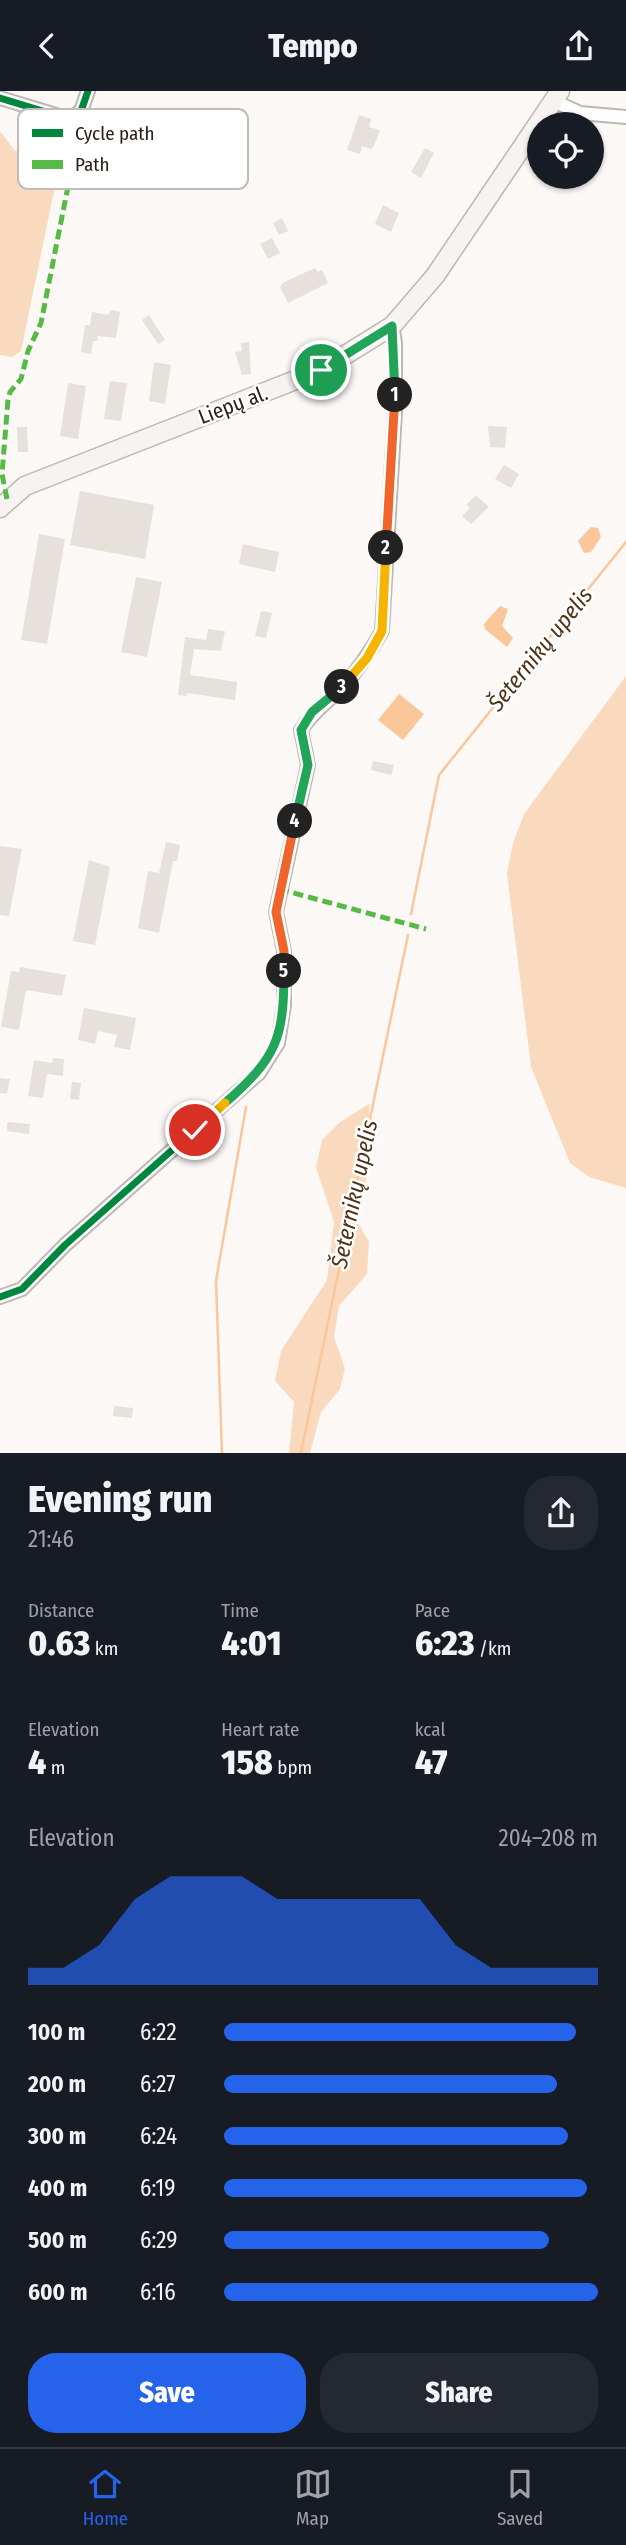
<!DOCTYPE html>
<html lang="en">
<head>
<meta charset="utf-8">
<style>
  :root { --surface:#171b24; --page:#242831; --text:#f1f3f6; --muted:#9ea1a6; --line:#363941; --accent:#2563eb }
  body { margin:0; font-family:"Fira Sans Condensed",sans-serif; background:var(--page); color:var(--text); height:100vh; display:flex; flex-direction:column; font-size:26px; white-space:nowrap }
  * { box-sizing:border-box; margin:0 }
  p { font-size:23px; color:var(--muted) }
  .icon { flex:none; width:38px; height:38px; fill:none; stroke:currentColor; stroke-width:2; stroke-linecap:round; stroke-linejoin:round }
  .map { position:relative; height:1362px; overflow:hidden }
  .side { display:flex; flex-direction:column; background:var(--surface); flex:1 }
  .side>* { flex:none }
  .tools { position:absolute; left:527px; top:21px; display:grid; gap:14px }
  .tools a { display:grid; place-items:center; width:77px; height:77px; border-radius:50%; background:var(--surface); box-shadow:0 2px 5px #0004; font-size:35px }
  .pin { position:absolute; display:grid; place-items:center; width:60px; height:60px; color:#fff; margin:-30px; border:4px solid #fff; border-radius:50%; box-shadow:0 2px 7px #0007 }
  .km { position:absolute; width:35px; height:35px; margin:-18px; border-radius:50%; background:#222; color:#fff; font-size:19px; line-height:35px; text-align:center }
  .round { display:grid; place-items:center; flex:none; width:74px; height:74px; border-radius:28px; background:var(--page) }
  .summary { display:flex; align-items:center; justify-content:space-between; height:119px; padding:0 28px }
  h1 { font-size:38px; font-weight:800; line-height:52px }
  .figures { display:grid; grid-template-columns:repeat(3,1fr); gap:10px; height:119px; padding:7px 28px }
  .figures div { display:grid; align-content:center }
  .figures b { font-size:35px; font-weight:800 }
  .figures small { font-size:19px; font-weight:400 }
  .figures p { font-size:19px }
  .chart { height:196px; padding:14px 28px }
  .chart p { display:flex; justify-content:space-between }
  .chart svg { width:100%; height:126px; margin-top:7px; fill:var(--accent); opacity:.7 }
  .cta { display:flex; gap:14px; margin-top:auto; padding:14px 28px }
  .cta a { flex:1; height:80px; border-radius:28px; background:var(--accent); color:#fff; font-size:28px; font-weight:800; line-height:80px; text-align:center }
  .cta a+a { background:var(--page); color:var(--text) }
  ul { padding:0 28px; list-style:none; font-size:23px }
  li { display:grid; grid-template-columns:112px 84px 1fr; align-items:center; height:52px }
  li i { height:18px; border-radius:9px; background:var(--accent) }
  header { display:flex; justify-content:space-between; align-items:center; height:91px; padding:0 28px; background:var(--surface); font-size:32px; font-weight:800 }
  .tab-bar { display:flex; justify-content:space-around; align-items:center; height:98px; border-top:2px solid var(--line); background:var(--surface); font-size:19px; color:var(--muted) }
  .tab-bar a { display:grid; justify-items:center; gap:4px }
  .tab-bar .on { color:var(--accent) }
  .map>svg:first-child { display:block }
  .green { fill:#fadabf }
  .water { fill:#fac69a }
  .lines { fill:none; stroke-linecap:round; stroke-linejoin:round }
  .stream { stroke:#fac69a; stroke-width:2.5 }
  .building { fill:#e7e1dc }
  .minor-casing { stroke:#bdb8b3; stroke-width:16 }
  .secondary-casing { stroke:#bdb8b3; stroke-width:21 }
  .minor { stroke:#fefefe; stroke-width:12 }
  .secondary { stroke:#f6f3f1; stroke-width:18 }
  .quiet { stroke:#58b947; stroke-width:5; stroke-dasharray:10 5; stroke-linecap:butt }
  .cycleway-casing { stroke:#fff; stroke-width:11 }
  .cycleway { stroke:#00873e; stroke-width:7 }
  .split-1-casing { stroke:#fff; stroke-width:14 }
  .split-2-casing { stroke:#fff; stroke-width:14 }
  .split-3-casing { stroke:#fff; stroke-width:14 }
  .split-4-casing { stroke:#fff; stroke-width:14 }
  .split-5-casing { stroke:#fff; stroke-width:14 }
  .split-6-casing { stroke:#fff; stroke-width:14 }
  .split-7-casing { stroke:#fff; stroke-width:14 }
  .split-1 { stroke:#22a559; stroke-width:9 }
  .split-2 { stroke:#f0652b; stroke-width:9 }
  .split-3 { stroke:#f5b400; stroke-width:9 }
  .split-4 { stroke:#22a559; stroke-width:9 }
  .split-5 { stroke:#f0652b; stroke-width:9 }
  .split-6 { stroke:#22a559; stroke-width:9 }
  .split-7 { stroke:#f5b400; stroke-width:9 }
  .labels { text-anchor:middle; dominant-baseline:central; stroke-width:5; stroke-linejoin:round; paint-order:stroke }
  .street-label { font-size:21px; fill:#2a2019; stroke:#fff }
  .water-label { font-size:23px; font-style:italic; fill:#4f3217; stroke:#fff }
  .key { fill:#fff; stroke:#bfbcba; stroke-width:2 }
  .key-label { font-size:19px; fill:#2a2019 }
</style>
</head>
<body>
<header><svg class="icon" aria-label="back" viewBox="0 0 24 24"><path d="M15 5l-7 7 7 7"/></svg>Tempo<svg class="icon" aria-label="share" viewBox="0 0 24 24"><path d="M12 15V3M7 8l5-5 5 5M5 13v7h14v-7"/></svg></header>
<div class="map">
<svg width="626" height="1362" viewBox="0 0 626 1362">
  <rect width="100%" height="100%" fill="#fbf8f6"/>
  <g class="green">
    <polygon points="0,40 15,60 28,57 39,47 58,48 64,52 21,260 12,266 0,264"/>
    <polygon points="626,585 626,1097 589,1086 570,1072 531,976 507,782 513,752 524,723"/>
    <polygon points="369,1013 371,1062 358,1132 369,1151 367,1183 339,1215 334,1246 345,1278 340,1298 321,1321 310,1362 289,1362 294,1311 275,1290 281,1260 327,1189 334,1131 316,1076 322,1049 340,1031"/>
  </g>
  <g class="water">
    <polygon points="591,436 598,437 601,446 591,461 584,462 578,450"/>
    <polygon points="500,515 508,518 502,535 513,547 507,556 485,538 484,533"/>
    <polygon points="399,603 424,623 403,649 378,629"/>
  </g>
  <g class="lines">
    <g class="stream">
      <polyline points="411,823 439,684 626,451"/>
      <polyline points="222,1362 216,1190 246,1016"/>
      <polyline points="301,1362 408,844"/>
    </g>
  </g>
  <g class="building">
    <polygon points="359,24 371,28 369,36 380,39 374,55 371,58 362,55 360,63 347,59"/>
    <polygon points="425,57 434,62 421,87 411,81"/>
    <polygon points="383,114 399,122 391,141 375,133"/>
    <polygon points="282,127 288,140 279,144 273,132"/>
    <polygon points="272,147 280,162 268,168 260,153"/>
    <polygon points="315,177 318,181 322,179 328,192 288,212 280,196 284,191"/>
    <polygon points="112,219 120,221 116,247 98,245 97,250 93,250 91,263 81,261 85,234 90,234 92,221 107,224"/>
    <polygon points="149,224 165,249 158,253 142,229"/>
    <polygon points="249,251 251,283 242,284 235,261 242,260 241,252"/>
    <polygon points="154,271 171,274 165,313 149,310"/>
    <polygon points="110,290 127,292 121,330 104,328"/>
    <polygon points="68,292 86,295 78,348 60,345"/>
    <polygon points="488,335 507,336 505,357 490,356"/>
    <polygon points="17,336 27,336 28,361 18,361"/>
    <polygon points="504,374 519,383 511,397 495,388"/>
    <polygon points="80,400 154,414 145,468 70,454"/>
    <polygon points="476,404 489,416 471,433 462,425 470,417 466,414"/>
    <polygon points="39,443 65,448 47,553 21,549"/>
    <polygon points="243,453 279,461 275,481 239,473"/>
    <polygon points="136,486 162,491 147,566 121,561"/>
    <polygon points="261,520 272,522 266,547 255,545"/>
    <polygon points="208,538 225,540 221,560 194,558 190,584 237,591 235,609 187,602 187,605 178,604 185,546 206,549"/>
    <polygon points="373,670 394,674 391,684 371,679"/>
    <polygon points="166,751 180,754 177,770 173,770 159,842 138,837 148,780 159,782"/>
    <polygon points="0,755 22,758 9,825 0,824"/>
    <polygon points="89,769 110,776 95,854 73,850"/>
    <polygon points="20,876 66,884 62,905 26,899 19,939 1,936 11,880 19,881"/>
    <polygon points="84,917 136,927 130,959 114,956 117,944 98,940 95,953 78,949"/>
    <polygon points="53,967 64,968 63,985 47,983 43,1007 28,1005 34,969 52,972"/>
    <polygon points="0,987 10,988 7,1003 0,1002"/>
    <polygon points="72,991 81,992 79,1009 70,1008"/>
    <polygon points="7,1031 30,1033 29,1043 7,1040"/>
    <polygon points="114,1315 133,1317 132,1327 113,1325"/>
  </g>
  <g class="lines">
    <g class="minor-casing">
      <g id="minor">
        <polyline points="0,7 69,28 81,20 88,0"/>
        <polyline points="554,10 580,22 626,26"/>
        <path d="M0,1206L22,1198L65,1154L259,982L278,952L284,914V860L276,821L308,674L301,639C313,620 328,611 343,595C359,578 371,560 382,540L395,321V252L392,235"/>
      </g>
    </g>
    <g class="secondary-casing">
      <polyline id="secondary" points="0,417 25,395 321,279 392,235 435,185 560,0"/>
    </g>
    <use href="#minor" class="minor"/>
    <use href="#secondary" class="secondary"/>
    <g class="quiet">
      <polyline points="7,408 2,383 8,309 10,301 21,288 28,260 41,232 75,60 76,26"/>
      <polyline points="279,798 426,838"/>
    </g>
    <g class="cycleway-casing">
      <g id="cycleway">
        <polyline points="0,7 69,28 81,20 88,0"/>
        <path d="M0,1206L22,1198L65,1154L259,982L278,952L284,914V860L276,821L308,674L301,639C313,620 328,611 343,595C359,578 371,560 382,540L395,321V252L392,235"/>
      </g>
    </g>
    <use href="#cycleway" class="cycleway"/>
  </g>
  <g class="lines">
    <g class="split-1-casing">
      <polyline id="split-1" points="321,279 392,235 395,304"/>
    </g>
    <g class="split-2-casing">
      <polyline id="split-2" points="386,457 395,304"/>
    </g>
    <g class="split-3-casing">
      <polyline id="split-3" points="342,596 367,567 382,540 386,457"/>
    </g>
    <g class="split-4-casing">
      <polyline id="split-4" points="295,730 308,674 301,639 312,621 342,596"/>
    </g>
    <g class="split-5-casing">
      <polyline id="split-5" points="284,880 284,860 276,821 295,730"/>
    </g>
    <g class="split-6-casing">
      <path id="split-6" d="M225,1012C276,967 284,949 284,880"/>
    </g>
    <g class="split-7-casing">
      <polyline id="split-7" points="195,1039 225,1012"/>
    </g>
    <use href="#split-1" class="split-1"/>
    <use href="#split-2" class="split-2"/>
    <use href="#split-3" class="split-3"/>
    <use href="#split-4" class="split-4"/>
    <use href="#split-5" class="split-5"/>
    <use href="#split-6" class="split-6"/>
    <use href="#split-7" class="split-7"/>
  </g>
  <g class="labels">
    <g class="street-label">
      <text transform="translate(233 314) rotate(-21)">Liepų al.</text>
    </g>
    <g class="water-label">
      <text transform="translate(540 558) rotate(-51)">Šeternikų upelis</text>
      <text transform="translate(354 1103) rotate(-78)">Šeternikų upelis</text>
    </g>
  </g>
  <rect x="18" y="18" width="230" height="80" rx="10" class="key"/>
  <rect x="32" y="38" width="31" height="8" fill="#00873e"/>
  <rect x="32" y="69" width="31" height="9" fill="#58b947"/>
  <g class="key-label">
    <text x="75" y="49">Cycle path</text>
    <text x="75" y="80">Path</text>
  </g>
</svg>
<div class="tools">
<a><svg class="icon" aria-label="locate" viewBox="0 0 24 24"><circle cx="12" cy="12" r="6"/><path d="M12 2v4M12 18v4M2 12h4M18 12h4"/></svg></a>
</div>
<div class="pin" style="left:321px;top:279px;background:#1e9e55"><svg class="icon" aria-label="arrive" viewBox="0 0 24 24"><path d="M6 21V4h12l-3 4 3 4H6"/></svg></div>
<div class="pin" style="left:195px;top:1039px;background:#d93025"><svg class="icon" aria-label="check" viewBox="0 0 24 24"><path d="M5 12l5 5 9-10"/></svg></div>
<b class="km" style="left:395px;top:304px">1</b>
<b class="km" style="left:386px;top:457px">2</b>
<b class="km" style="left:342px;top:596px">3</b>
<b class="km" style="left:295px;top:730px">4</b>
<b class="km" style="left:284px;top:880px">5</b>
</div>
<section class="side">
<div class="summary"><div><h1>Evening run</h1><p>21:46</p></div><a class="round"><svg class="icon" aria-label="share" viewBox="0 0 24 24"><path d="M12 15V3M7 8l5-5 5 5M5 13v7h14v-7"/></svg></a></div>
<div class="figures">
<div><p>Distance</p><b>0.63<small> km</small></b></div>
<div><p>Time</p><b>4:01</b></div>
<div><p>Pace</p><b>6:23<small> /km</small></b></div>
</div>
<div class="figures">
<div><p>Elevation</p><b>4<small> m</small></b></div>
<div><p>Heart rate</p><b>158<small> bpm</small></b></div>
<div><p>kcal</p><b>47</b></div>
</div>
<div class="chart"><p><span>Elevation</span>204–208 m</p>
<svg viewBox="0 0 160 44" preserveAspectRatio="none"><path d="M0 44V38L10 38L20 30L30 14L40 6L50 6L60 6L70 14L80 14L90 14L100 14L110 14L120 30L130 38L140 38L150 38L160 38V44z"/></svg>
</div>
<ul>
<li><b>100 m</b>6:22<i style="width:94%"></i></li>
<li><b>200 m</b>6:27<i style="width:89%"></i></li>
<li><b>300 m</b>6:24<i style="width:92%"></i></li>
<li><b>400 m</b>6:19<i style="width:97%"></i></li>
<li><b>500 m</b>6:29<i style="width:87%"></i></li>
<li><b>600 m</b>6:16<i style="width:100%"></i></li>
</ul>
<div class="cta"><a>Save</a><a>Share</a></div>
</section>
<nav class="tab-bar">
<a class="on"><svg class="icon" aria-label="home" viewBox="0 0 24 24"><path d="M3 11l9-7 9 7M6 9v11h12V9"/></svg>Home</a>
<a><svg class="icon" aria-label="map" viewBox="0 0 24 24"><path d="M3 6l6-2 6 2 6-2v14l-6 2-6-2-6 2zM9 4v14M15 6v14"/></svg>Map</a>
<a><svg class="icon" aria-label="saved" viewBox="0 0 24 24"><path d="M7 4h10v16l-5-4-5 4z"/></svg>Saved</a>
</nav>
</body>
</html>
